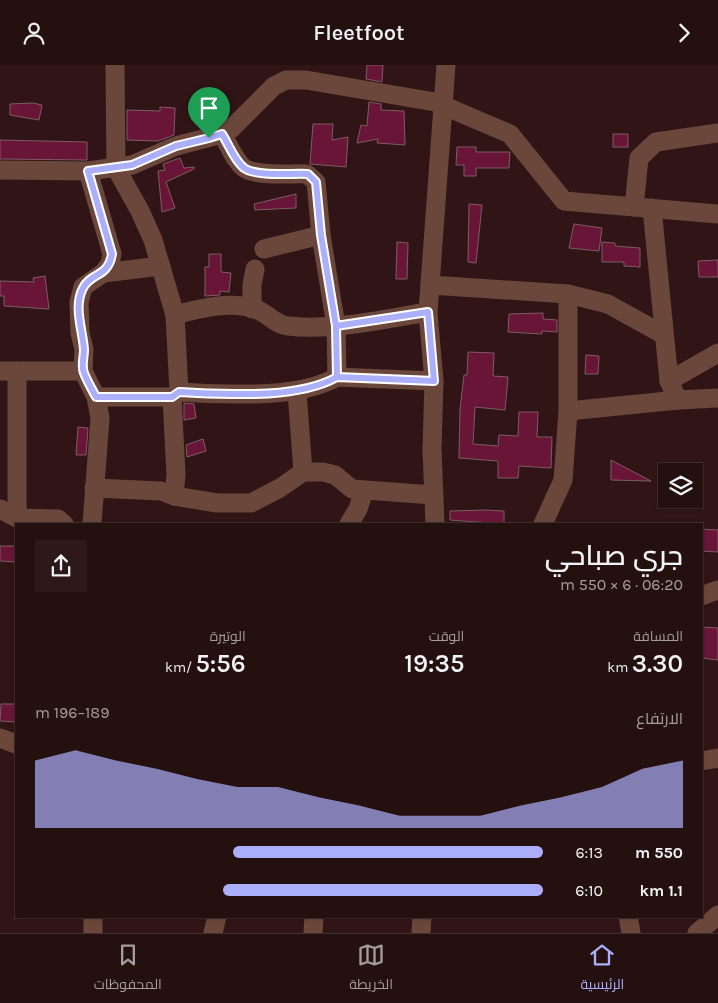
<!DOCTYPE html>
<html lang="ar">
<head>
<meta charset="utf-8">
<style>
  :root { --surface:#251010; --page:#2d1919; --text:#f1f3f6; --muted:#a39d9f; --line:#423030; --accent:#acaffb }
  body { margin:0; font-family:Karla,Cairo,sans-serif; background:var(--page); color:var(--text); direction:rtl; height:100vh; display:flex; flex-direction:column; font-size:19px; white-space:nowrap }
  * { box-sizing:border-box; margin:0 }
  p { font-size:16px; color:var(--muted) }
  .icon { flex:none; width:28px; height:28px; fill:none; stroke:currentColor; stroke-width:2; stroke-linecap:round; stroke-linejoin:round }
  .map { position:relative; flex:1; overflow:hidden; direction:ltr }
  .side { position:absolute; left:15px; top:458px; width:688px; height:395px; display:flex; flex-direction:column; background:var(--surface); border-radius:0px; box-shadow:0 1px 4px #0004,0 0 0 1px var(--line); direction:rtl }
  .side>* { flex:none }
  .fabs { position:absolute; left:658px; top:398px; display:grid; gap:10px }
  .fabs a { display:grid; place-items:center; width:45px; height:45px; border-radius:0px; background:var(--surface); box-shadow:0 1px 4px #0004,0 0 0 1px var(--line); font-size:25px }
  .pin { position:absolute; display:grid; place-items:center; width:42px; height:42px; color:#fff; margin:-51px -21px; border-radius:50% 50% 50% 0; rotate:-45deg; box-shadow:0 0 5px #0007 }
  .pin .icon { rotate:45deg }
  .round { display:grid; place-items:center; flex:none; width:52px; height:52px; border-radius:0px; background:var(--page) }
  .head { display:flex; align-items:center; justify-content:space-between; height:85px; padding:0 20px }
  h1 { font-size:28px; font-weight:600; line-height:38px }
  .metrics { display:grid; grid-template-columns:repeat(3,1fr); gap:8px; height:85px; padding:5px 20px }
  .metrics div { display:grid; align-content:center }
  .metrics b { font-size:25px; font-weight:600 }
  .metrics small { font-size:14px; font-weight:400 }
  .metrics p { font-size:14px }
  .chart { height:140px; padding:10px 20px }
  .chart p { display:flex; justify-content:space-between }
  .chart svg { width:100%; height:90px; margin-top:5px; fill:var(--accent); opacity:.7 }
  ul { padding:0 20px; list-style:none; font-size:16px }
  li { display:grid; grid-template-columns:80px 60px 1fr; align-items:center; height:38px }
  li i { height:12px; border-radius:6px; background:var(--accent) }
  header { display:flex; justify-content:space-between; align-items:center; height:65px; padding:0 20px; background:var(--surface); font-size:22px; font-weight:600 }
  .menu { display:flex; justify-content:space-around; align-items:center; height:70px; border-top:1px solid var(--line); background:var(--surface); font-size:14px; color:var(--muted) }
  .menu a { display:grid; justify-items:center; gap:2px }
  .menu .on { color:var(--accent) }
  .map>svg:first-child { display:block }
  .building { fill:#691538; stroke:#7d5c65 }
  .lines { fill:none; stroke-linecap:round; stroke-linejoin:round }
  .street { stroke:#6b473b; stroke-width:19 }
  .route-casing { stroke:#fff; stroke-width:10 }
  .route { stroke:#acaffb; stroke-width:6 }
</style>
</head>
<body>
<header><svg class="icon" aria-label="forward" viewBox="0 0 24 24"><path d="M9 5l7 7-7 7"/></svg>Fleetfoot<svg class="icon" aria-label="person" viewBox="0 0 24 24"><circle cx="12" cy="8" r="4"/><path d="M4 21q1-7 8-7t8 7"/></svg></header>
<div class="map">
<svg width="718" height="868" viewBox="0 0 718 868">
  <rect width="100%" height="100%" fill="#311516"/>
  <g class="building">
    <polygon points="367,0 383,0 382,17 366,14"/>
    <polygon points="369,37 381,39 381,45 404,46 405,80 377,78 378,74 357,78 361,60 367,61"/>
    <polygon points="33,38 42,40 39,55 10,50 10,39"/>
    <polygon points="160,42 175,43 174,70 158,76 127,75 127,45 160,46"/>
    <polygon points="313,59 333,59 332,75 348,72 346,102 310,99"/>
    <rect x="613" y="69" width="15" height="13"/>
    <polygon points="0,75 87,77 87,95 0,94"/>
    <polygon points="457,82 476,82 476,87 510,87 509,103 476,103 476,111 464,111 464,100 456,100"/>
    <polygon points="180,93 184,103 194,102 194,104 166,117 175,143 162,147 158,106 165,105 163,99"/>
    <polygon points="296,129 296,143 255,145 254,139"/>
    <polygon points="469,139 482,140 476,198 468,197"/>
    <polygon points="574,159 602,163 599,186 569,183"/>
    <polygon points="397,177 408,178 407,214 396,214"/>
    <polygon points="602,177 615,178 615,181 640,183 640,202 624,201 624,197 602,197"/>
    <polygon points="209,189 221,189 221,207 231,208 229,227 220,226 220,230 205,231 205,202 209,202"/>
    <polygon points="718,195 718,212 699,212 698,196"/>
    <polygon points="45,211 49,244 4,241 4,231 0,231 0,216 34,217 33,213"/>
    <polygon points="543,248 543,254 557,255 557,267 542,266 542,269 508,267 509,249"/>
    <polygon points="468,287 494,288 493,311 508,312 505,345 475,342 473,379 498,381 499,370 518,371 519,347 538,347 537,372 552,372 551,403 519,401 518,413 498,413 498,396 459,393 460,344 464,310 467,310"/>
    <polygon points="586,290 599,291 598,309 585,309"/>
    <polygon points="184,338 194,339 196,353 184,355"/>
    <polygon points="78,362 88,363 86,390 76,390"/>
    <polygon points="203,374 206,386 187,392 186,380"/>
    <polygon points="611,395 628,404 651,416 611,415"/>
    <polygon points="485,445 504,446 504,459 450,455 450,446"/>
    <polygon points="701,464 718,465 718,487 701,486"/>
    <polygon points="0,481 16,481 16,497 0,496"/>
    <polygon points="701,562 718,563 718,595 701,593"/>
    <polygon points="1,639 16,639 16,657 0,656"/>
  </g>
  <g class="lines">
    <g class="street">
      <polyline points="115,0 116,103 140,146 153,175 175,250 179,327"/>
      <path d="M222,69C229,80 234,95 244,103C257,112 292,108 307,109L316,117L321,170L336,261L337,312"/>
      <polyline points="0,105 88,106 132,100 176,81 222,69 231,64 274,21 286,15 306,15 435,37 510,69 564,136 718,149"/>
      <polyline points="88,106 112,189 110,199 103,208 83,222 79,237 80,268 84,284 83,306 96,332 100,353 92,459"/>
      <polyline points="634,142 639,93 656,77 718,68"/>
      <polyline points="652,143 669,316 678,335"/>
      <polyline points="264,184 321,170"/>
      <polyline points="103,208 161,201"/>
      <polyline points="430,220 568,229 608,239 664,270"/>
      <polyline points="252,244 252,220 255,204"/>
      <path d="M175,250C201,243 232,235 258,245C269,250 276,260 288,261C334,266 383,254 428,247"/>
      <polyline points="0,306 83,306"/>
      <polyline points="17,306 17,453"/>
      <polyline points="669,316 718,288"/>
      <polyline points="297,327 303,407"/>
      <path d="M96,332H172L179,327C226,329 296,335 337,312L434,316"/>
      <polyline points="172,332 176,410 174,431"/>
      <polyline points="568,346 678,335 718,333"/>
      <polyline points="94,423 161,426 174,431 217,438 251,438 280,423 303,407 323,407 335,410 352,424 433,430"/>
      <polyline points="0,444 17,453 58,454 64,459"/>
      <polyline points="349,459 358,444 364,426"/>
      <polyline points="435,459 432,385 434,316 428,247 446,0"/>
      <polyline points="543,459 563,415 568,346 568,229"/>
      <polyline points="701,531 718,525"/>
      <polyline points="0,673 16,679"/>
      <polyline points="701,696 718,693"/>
      <polyline points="628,851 631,868"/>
      <polyline points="93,868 93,851"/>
      <polyline points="213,868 217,851"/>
      <polyline points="313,868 314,851"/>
      <polyline points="421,868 422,851"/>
      <polyline points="697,868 718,850"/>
    </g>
  </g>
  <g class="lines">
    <g class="route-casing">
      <path id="route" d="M209,73L176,81L132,100L88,106L112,189C108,213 91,207 83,223C73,242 83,266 84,285C84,292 81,301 84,308C87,316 92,324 96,332H172L179,327C226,329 296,335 337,312L336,261L428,247L434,316L337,312L336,261L321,170L316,117L308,109C292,108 257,112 244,103C234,95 229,80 222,69L209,73"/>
    </g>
    <use href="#route" class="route"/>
  </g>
</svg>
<div class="fabs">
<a><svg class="icon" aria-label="layers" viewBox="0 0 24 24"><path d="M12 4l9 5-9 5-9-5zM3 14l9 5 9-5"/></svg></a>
</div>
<div class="pin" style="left:209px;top:73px;background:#1e9e55"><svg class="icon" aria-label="arrive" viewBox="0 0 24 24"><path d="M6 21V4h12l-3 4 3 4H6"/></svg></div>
<section class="side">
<div class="head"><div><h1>جري صباحي</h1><p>06:20 · 6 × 550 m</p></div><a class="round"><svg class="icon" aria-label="share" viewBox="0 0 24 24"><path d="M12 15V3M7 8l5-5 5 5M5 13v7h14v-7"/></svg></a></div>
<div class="metrics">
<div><p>المسافة</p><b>3.30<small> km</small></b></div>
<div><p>الوقت</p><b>19:35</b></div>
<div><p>الوتيرة</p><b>5:56<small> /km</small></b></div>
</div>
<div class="chart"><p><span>الارتفاع</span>189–196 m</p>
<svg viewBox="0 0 160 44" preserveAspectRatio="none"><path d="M0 44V11L10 6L20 11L30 15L40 20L50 24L60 24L70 29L80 33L90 38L100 38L110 38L120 33L130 29L140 24L150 15L160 11V44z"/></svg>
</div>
<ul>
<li><b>550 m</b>6:13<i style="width:61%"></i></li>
<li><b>1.1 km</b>6:10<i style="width:63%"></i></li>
</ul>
</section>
</div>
<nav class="menu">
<a class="on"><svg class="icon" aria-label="home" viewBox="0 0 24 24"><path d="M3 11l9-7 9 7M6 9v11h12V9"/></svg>الرئيسية</a>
<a><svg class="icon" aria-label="map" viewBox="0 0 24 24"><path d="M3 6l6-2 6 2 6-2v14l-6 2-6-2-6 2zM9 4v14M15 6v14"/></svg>الخريطة</a>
<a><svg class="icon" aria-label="saved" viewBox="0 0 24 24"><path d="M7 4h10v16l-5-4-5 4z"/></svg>المحفوظات</a>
</nav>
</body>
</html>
